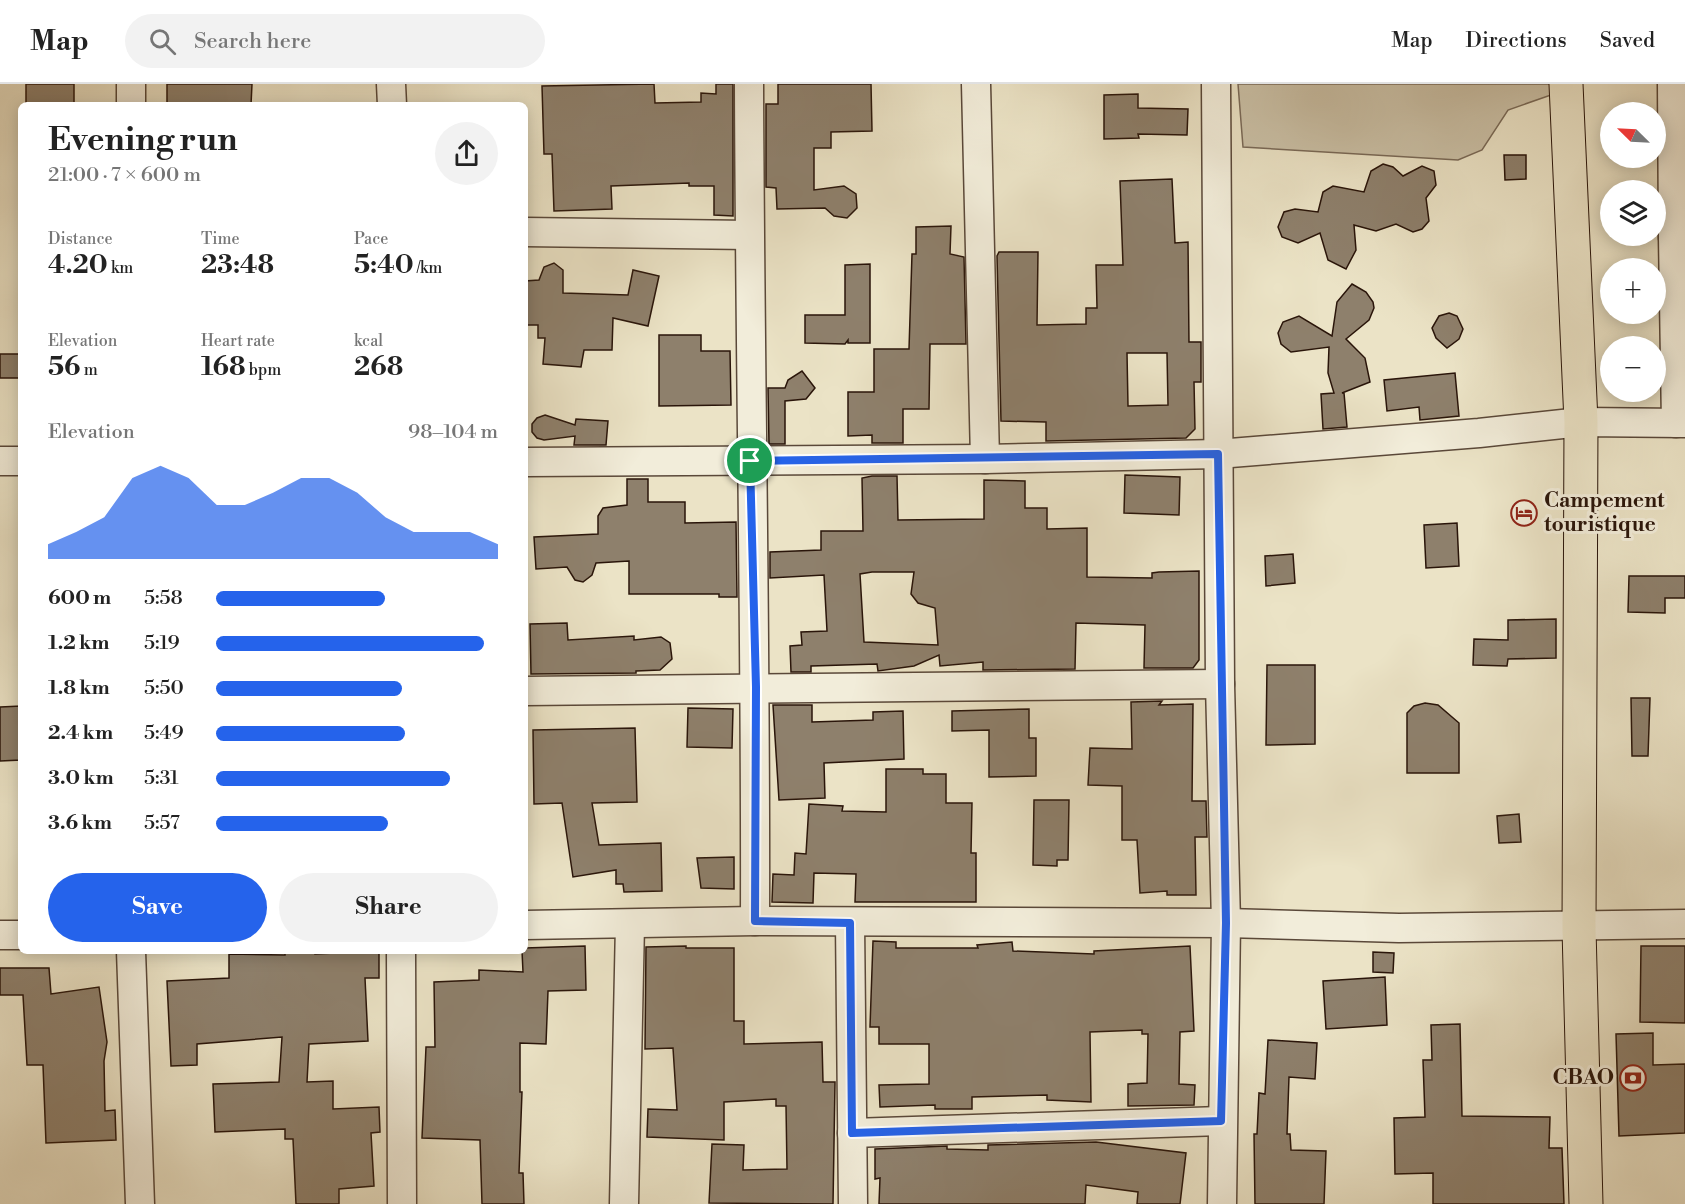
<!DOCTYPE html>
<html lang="en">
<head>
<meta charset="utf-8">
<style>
  :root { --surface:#fff; --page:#f2f2f2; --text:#222; --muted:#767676; --line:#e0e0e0; --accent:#2563eb }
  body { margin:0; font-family:"Libre Bodoni",serif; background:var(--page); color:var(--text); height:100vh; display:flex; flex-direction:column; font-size:22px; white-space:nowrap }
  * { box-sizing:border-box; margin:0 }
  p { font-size:20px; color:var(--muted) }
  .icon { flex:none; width:33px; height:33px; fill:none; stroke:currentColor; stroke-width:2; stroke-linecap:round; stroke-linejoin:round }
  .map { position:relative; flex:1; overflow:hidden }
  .drawer { position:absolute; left:18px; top:18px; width:510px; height:852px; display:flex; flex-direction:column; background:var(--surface); border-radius:9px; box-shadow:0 3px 15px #0003 }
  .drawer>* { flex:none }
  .needle { width:39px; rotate:294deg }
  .tools { position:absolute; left:1600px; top:18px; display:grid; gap:12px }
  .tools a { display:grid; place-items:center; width:66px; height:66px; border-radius:50%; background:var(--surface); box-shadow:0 3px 15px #0003; font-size:30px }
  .pin { position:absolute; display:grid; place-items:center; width:51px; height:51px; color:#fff; margin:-26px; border:3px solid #fff; border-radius:50%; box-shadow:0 2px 6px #0007 }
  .round { display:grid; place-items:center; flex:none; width:63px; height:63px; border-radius:32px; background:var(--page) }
  .summary { display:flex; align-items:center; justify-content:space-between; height:102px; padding:0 30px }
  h1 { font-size:33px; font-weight:800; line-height:45px }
  .stats { display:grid; grid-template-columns:repeat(3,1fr); gap:9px; height:102px; padding:6px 30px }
  .stats div { display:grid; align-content:center }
  .stats b { font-size:26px; font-weight:800 }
  .stats small { font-size:16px; font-weight:400 }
  .stats p { font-size:16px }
  .chart { height:168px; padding:12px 30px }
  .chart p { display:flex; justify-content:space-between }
  .chart svg { width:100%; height:108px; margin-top:6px; fill:var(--accent); opacity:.7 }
  .action { display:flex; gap:12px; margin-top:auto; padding:12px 30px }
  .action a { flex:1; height:69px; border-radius:36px; background:var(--accent); color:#fff; font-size:24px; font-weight:800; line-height:69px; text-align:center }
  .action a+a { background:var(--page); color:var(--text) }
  ul { padding:0 30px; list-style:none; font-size:20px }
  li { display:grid; grid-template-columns:96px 72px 1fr; align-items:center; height:45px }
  li i { height:15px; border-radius:8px; background:var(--accent) }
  header { display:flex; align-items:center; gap:36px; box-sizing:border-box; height:84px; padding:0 30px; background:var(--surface); border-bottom:2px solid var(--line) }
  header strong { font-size:28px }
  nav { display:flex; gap:33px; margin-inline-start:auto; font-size:21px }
  .search { width:420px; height:54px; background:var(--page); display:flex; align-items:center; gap:15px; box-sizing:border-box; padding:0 21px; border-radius:33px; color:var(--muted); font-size:22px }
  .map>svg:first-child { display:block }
  .green { fill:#cac0a6; stroke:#7a6a58; stroke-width:1.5 }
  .building { fill:#8e806c; stroke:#2a150a; stroke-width:1.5; fill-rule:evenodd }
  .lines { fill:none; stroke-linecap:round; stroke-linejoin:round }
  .street-casing { stroke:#5a4839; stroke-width:31 }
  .primary-casing { stroke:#2a150a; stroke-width:35 }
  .street { stroke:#f2edda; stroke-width:28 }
  .primary { stroke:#ebe3c6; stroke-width:33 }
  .route-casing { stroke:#fff; stroke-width:12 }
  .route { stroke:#2563eb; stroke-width:8 }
  .labels { text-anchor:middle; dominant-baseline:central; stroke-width:6; stroke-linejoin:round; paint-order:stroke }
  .poi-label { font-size:21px; font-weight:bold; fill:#2a150a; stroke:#f2edda; text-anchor:start }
</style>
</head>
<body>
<header>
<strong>Map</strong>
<div class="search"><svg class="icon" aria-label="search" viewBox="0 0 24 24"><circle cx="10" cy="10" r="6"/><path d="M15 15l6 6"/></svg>Search here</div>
<nav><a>Map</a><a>Directions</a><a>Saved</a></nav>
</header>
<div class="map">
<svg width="1685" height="1120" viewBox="0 0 1685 1120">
  <rect width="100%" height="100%" fill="#ebe3c6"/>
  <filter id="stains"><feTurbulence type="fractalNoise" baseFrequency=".00333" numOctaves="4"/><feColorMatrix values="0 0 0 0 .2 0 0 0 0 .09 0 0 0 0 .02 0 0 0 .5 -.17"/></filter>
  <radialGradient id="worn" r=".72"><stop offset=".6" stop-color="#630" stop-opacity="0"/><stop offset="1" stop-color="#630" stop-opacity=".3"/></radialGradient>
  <polygon class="green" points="1238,0 1551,0 1551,11 1508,26 1482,66 1458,76 1243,63"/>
  <g class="building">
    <rect x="26" y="0" width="48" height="21"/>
    <polygon points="167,0 252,0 251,21 167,21"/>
    <polygon points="654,0 655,19 701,18 701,9 716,10 716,0 733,0 733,132 714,131 714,102 689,102 689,99 611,102 612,125 554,127 552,70 544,70 542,2"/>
    <polygon points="778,0 871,0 872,47 831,48 831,64 814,64 814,106 844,102 856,110 857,124 847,134 834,132 825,124 777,125 776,104 766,103 766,20 778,20"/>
    <polygon points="1138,10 1138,24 1188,25 1187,51 1138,50 1139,54 1104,55 1104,11"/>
    <polygon points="1504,71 1526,71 1526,95 1505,96"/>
    <polygon points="1383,80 1393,83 1403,92 1422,82 1434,87 1436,101 1426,114 1429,137 1422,145 1413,148 1396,140 1376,147 1354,141 1356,166 1346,185 1328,176 1320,149 1298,159 1282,153 1278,143 1284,128 1295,125 1318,128 1323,108 1333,102 1364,108 1371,87"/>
    <path d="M1172,95L1175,159L1188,158L1189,258H1201V298H1194L1195,345L1186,354L1046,357V338L1001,337L997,172L999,168H1038L1037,241L1086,240V224H1097L1096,181H1123L1120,97ZM1127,269H1167L1168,321L1128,322Z"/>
    <polygon points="951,142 950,170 964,173 966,260 930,260 929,325 903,325 903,359 872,359 872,351 848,352 848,308 874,308 874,265 909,265 912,170 916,170 916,143"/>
    <polygon points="554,179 563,186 563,209 628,211 633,186 659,192 648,242 613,234 612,266 584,266 581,283 543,280 545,254 538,254 538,241 525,241 525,197 539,196 544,183"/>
    <polygon points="870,180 870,259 848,259 848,256 845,260 805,259 805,231 845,231 845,181"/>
    <polygon points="1352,200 1366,208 1373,218 1374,224 1369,236 1346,255 1365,274 1370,298 1342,309 1344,309 1347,343 1323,345 1321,310 1334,309 1328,289 1329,263 1291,268 1281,260 1278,249 1283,238 1299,232 1332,252 1337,218"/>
    <polygon points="1449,229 1457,232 1463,245 1459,255 1447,264 1436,254 1432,244 1439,232"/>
    <polygon points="659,251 701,251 701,267 730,267 731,321 659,322"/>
    <rect x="0" y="270" width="21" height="24"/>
    <polygon points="802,287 815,304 806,315 785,317 785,360 769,360 768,304 785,304 788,296"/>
    <polygon points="1455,289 1459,332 1420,336 1419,323 1387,327 1384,296"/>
    <polygon points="545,331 575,341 576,335 608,337 606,361 574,361 575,352 544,356 537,354 532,348 532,340 537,334"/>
    <polygon points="1125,391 1180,393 1179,431 1124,429"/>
    <path d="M872,392H897L898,436L984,435V396L1025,397V424H1047V445L1087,444V493L1152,494V489L1159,488L1199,487V576L1193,584H1144L1145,541L1076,539L1075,585L983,586V578L940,582L939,571L914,582L878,587L877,580L811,582V588H791L790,562L802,561L801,548L827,547L824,491L770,494V468L821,466V447H863L862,394ZM872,488H914L911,510L918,519L935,524L938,561L864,558L860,490Z"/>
    <polygon points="627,395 648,395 648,418 685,418 685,439 736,438 737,513 719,513 719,510 629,510 629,477 596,479 592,491 583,498 575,496 567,483 536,485 534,453 598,450 598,432 603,424 627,421"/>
    <polygon points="1457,439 1459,482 1426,484 1424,441"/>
    <polygon points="1293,470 1295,499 1266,502 1265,472"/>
    <polygon points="1629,492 1685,492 1685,514 1665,514 1665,529 1628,528"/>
    <polygon points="1556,535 1556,574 1508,575 1507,582 1473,581 1474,555 1508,556 1508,536"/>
    <polygon points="567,539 568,556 634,552 634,556 661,553 670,559 672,575 660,586 636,587 636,589 531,590 530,540"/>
    <polygon points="1267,581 1315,581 1315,660 1266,661"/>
    <polygon points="1631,614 1650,614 1648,672 1632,672"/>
    <polygon points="1162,617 1159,621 1193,620 1192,717 1206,717 1207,753 1195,753 1196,811 1167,811 1167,807 1140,809 1137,756 1122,756 1122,702 1088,701 1090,664 1132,665 1131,618"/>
    <polygon points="1425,619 1438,621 1459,639 1459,689 1407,689 1407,629 1414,622"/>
    <polygon points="773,621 812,621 812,638 873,636 873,628 903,627 904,675 824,679 825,714 779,716"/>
    <polygon points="21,622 21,676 0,677 0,623"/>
    <polygon points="688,624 733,625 732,664 687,663"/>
    <polygon points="1029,625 1029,654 1036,654 1036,692 989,693 989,646 952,647 952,627"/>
    <polygon points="635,644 637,718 592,719 599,761 661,759 662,807 624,808 623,800 616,800 616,786 573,793 562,719 534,720 533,646"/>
    <polygon points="886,685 923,685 923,690 946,690 946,719 972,719 971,769 976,769 976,818 855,818 856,790 814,789 813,819 772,818 773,790 794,791 795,769 806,770 809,720 843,722 842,727 886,728"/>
    <polygon points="1034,716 1069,716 1068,776 1057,776 1057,782 1033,781"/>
    <polygon points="1519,730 1521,758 1499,759 1497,732"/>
    <polygon points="734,773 734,805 701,804 697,774"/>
    <polygon points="873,857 896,858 896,864 978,864 977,861 1012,858 1013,867 1094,870 1094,867 1190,862 1194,947 1180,948 1179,1000 1195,1001 1194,1021 1128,1022 1128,1000 1147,999 1148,950 1142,950 1142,946 1090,948 1091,1018 1047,1016 1047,1011 972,1013 972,1025 935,1025 935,1021 880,1023 879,1001 929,1000 929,960 879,960 879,943 870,943"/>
    <polygon points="585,862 586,906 548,907 546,960 520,959 520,1008 522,1008 519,1089 523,1089 524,1120 482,1120 480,1056 422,1054 426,963 435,963 434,898 479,896 479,886 523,888 522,867 525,864"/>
    <polygon points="686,862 686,864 734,864 734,937 744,937 744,960 822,958 823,998 835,998 833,1120 709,1119 712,1060 744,1061 743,1086 787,1085 786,1022 776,1022 776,1015 724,1018 724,1056 647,1053 648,1025 677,1026 673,964 645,965 646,863"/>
    <polygon points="1641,862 1685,862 1685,939 1640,938"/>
    <polygon points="285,867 315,867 315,870 379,867 379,894 365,894 368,957 309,960 307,998 333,997 333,1025 379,1023 380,1048 371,1049 374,1102 339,1105 339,1120 296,1120 293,1055 285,1055 285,1045 215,1048 213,1000 279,998 282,953 197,960 197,981 171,982 167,897 229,894 229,870 285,871"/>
    <polygon points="1373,868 1394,869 1393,889 1373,888"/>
    <polygon points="0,884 49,884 51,910 99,903 107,958 104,977 105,1027 115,1026 116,1056 46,1059 43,981 27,981 23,911 0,911"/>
    <polygon points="1385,893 1387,941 1326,945 1323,897"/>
    <polygon points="1460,940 1462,1032 1550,1033 1549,1064 1562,1064 1564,1120 1433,1120 1433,1089 1395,1090 1394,1034 1425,1033 1423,976 1432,976 1431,941"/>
    <polygon points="1653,949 1653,981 1685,980 1685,1049 1619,1052 1616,950"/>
    <polygon points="1268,956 1317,959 1315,995 1289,993 1287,1050 1290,1050 1291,1066 1326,1067 1324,1120 1255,1120 1254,1050 1257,1050 1259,1009 1265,1010"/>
    <polygon points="1096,1058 1186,1069 1180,1120 1137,1120 1138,1108 1086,1101 1085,1120 879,1120 880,1094 875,1095 875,1065 947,1062 947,1065 988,1066 988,1061"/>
  </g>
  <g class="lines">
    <g class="street-casing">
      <g id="street">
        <polyline points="131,0 131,21"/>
        <polyline points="391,0 392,21"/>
        <path d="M749,0C750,279 756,558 755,837"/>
        <polyline points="976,0 985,375"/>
        <polyline points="1216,0 1220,600 1226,839 1222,1120"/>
        <polyline points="1672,0 1673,153 1685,153"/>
        <polyline points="525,148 749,151"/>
        <polyline points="1673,153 1676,339"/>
        <polyline points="0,377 21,377"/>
        <polyline points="525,378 985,375 1218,370 1479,349 1581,338 1685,339"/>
        <polyline points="525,607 1220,600"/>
        <polyline points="850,839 853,1120"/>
        <polyline points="525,841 755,837 1226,839 1399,844 1685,840"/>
        <polyline points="0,851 21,851"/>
        <polyline points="131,867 140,1120"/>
        <polyline points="401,867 402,1120"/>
        <polyline points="852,1049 1221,1037"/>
        <polyline points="624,1120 630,840"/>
      </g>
    </g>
    <g class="primary-casing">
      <polyline id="primary" points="1566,0 1581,338 1579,844 1586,1120"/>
    </g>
    <use href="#street" class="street"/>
    <use href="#primary" class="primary"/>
  </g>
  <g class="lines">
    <g class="route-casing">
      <polygon id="route" points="1218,370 1226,839 1221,1037 852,1049 850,839 755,837 756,603 750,377"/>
    </g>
    <use href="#route" class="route"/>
  </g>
  <defs>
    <g id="hotel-ring" transform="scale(1.35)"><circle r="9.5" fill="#f2edda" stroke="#8f2418" stroke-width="1.5"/><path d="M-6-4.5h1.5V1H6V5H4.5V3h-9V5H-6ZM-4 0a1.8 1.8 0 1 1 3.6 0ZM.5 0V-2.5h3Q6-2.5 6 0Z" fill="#8f2418"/></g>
    <g id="bank-ring" transform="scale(1.35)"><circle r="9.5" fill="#f2edda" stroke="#8f2418" stroke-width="1.5"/><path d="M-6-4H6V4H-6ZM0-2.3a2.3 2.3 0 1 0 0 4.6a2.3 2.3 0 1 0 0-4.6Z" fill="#8f2418"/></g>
  </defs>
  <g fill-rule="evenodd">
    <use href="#hotel-ring" x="1524" y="429"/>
    <use href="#bank-ring" x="1633" y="994"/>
  </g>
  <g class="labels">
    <g class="poi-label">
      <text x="1544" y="417">Campement<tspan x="1544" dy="24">touristique</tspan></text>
      <text x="1614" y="994" text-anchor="end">CBAO</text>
    </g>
  </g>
  <rect width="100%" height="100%" filter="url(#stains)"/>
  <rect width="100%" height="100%" fill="url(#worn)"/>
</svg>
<div class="tools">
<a><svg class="needle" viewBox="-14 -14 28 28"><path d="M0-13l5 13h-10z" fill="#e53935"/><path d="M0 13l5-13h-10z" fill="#767676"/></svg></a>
<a><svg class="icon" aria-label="layers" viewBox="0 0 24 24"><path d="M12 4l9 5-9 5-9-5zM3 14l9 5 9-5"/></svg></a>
<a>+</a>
<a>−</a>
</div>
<div class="pin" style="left:750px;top:377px;background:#1e9e55"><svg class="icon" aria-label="arrive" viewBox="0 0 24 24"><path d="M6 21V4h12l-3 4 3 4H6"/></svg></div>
<section class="drawer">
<div class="summary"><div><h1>Evening run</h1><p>21:00 · 7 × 600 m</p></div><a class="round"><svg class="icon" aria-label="share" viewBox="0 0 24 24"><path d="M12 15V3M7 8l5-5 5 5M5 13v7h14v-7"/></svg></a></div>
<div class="stats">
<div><p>Distance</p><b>4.20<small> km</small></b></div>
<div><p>Time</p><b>23:48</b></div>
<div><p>Pace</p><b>5:40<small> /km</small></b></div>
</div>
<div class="stats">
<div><p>Elevation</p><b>56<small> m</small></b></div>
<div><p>Heart rate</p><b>168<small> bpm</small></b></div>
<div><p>kcal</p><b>268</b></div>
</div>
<div class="chart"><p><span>Elevation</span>98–104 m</p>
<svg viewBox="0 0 160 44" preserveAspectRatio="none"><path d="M0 44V38L10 33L20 27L30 11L40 6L50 11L60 22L70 22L80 17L90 11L100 11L110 17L120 27L130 33L140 33L150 33L160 38V44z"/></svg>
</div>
<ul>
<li><b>600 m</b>5:58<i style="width:60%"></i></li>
<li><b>1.2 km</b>5:19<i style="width:95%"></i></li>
<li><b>1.8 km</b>5:50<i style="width:66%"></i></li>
<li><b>2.4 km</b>5:49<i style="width:67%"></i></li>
<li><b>3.0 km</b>5:31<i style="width:83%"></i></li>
<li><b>3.6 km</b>5:57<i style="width:61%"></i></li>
</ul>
<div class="action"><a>Save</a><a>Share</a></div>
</section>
</div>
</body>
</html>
